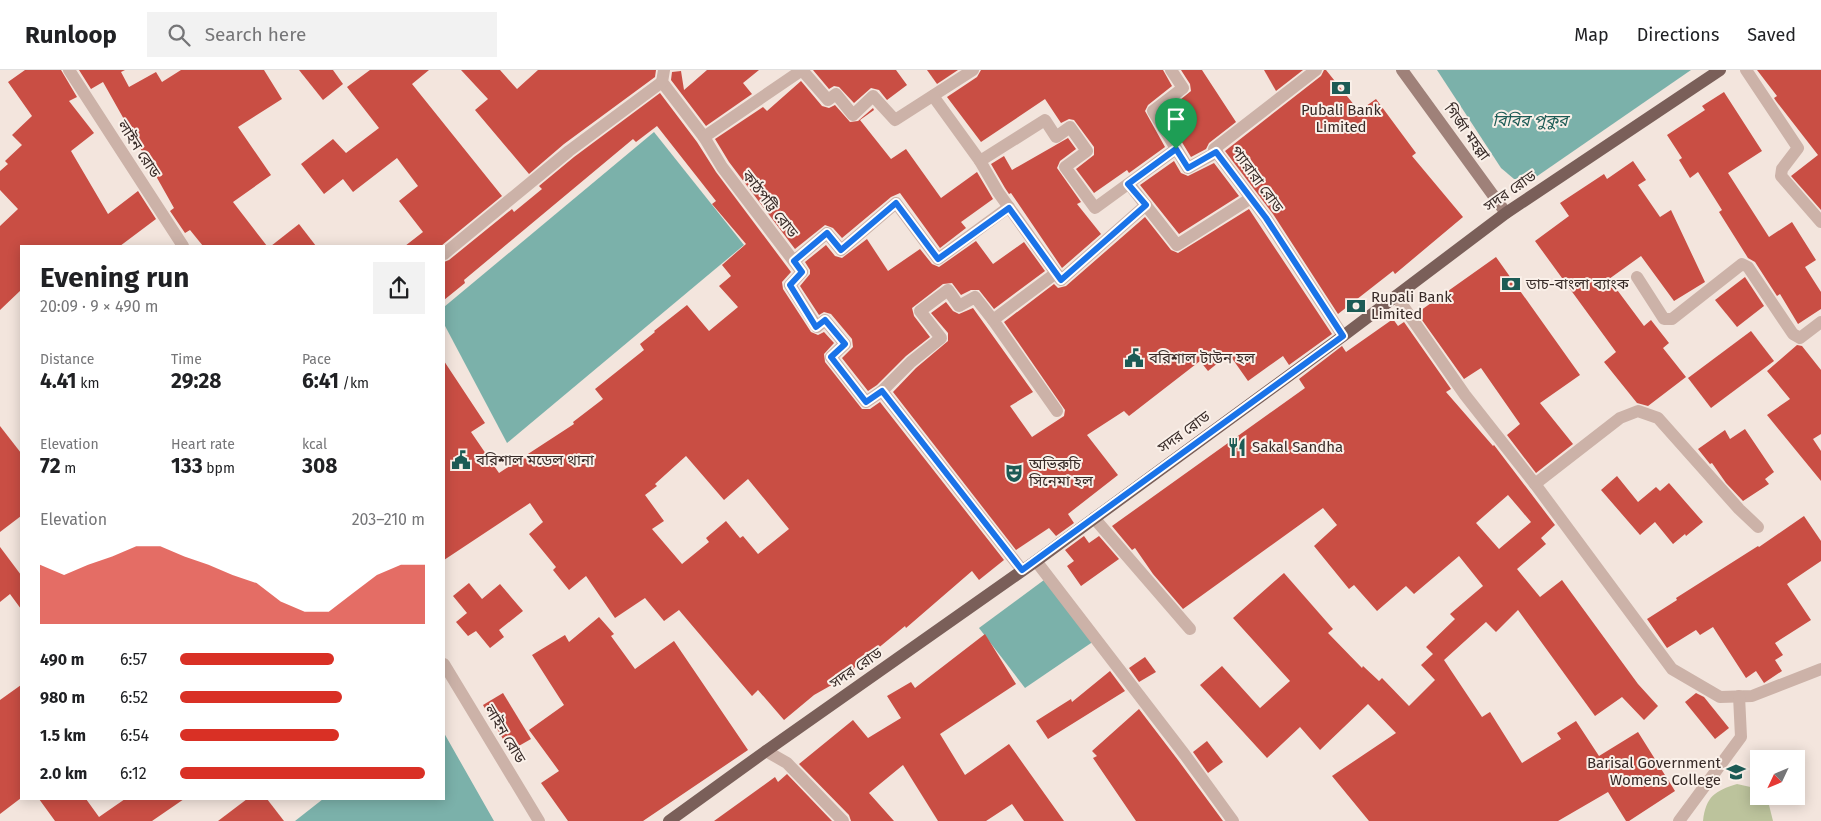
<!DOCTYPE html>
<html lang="en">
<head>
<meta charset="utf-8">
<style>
  :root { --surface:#fff; --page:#f2f2f2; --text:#202124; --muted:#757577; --line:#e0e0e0; --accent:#d93025 }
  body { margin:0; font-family:"Fira Sans","Noto Sans Bengali",sans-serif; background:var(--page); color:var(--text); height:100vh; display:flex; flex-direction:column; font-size:19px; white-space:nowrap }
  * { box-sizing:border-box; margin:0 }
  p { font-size:16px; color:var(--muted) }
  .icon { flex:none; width:28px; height:28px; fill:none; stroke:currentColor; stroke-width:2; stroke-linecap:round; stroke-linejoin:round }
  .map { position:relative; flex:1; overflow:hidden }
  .drawer { position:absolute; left:20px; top:175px; width:425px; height:555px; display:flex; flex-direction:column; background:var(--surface); border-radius:0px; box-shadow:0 2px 12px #0003 }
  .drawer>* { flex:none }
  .needle { width:32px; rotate:226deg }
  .fabs { position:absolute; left:1750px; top:680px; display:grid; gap:10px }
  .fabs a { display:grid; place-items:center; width:55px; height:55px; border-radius:0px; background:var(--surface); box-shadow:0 2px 12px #0003; font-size:25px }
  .pin { position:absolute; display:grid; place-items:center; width:42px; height:42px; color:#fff; margin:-51px -21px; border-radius:50% 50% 50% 0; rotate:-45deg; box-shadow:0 0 5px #0007 }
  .pin .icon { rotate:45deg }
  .round { display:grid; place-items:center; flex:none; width:52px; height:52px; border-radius:0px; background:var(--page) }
  .summary { display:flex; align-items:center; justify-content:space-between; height:85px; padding:0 20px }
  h1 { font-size:28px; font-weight:700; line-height:38px }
  .metrics { display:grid; grid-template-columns:repeat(3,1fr); gap:8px; height:85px; padding:5px 20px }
  .metrics div { display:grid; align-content:center }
  .metrics b { font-size:21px; font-weight:700 }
  .metrics small { font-size:14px; font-weight:400 }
  .metrics p { font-size:14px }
  .chart { height:140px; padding:10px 20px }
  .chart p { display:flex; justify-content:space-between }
  .chart svg { width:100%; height:90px; margin-top:5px; fill:var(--accent); opacity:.7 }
  ul { padding:0 20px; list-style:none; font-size:16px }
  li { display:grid; grid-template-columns:80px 60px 1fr; align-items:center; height:38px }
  li i { height:12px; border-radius:6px; background:var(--accent) }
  header { display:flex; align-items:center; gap:30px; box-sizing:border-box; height:70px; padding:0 25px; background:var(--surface); border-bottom:1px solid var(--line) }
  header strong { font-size:24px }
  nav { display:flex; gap:28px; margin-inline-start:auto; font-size:18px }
  .search { width:350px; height:45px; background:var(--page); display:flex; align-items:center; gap:12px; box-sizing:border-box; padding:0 18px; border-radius:0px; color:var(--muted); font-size:19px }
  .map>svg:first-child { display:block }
  .green { fill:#bcc39c }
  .water { fill:#7bb1aa }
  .building { fill:#c94e44; fill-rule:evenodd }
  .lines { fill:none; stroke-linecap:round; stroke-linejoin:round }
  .minor { stroke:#ccb2a8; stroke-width:12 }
  .secondary { stroke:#9f8179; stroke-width:12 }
  .primary { stroke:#7a5f59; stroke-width:12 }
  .route-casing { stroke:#fff; stroke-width:10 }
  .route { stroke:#1a73e8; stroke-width:6 }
  .labels { text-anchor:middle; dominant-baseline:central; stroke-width:4; stroke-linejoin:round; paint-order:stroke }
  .poi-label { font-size:15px; fill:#382b28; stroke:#faf0e9; text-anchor:start }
  .street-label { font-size:15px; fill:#382b28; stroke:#faf0e9 }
  .water-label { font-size:16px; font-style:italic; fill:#1c5b55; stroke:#faf0e9 }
</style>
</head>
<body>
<header>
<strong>Runloop</strong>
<div class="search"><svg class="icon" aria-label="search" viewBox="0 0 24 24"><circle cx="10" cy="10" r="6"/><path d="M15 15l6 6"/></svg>Search here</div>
<nav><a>Map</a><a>Directions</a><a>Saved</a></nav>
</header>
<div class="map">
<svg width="1821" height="751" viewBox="0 0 1821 751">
  <rect width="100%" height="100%" fill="#f3e5dd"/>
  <path class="green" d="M1737,714L1755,718L1759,722V726H1764L1768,731L1773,751H1703C1706,726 1715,721 1737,714Z"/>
  <g class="water">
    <polygon points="1437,0 1691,0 1533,109 1514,109 1501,98"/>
    <polygon points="654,62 744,175 507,373 444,254 444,237"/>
    <polygon points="1044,510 1094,571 1025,618 979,558"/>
    <polygon points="444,663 494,751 295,751 323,729 444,729"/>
  </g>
  <g class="building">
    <polygon points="25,0 61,0 77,27 69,31 94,63 71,81 108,144 138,121 156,149 120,176 21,176 21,220 0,240 0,156 18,139 0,120 0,101 8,94 5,91 22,75 12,65 32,46 8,12"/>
    <polygon points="79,0 125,0 121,2 129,17 156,2 162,12 181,0 264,0 282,29 238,57 271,105 233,132 267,176 203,176 190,160 185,163 170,141 174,138 103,12 91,19"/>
    <polygon points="299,0 333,0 343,14 323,30"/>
    <polygon points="370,0 429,0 412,14 502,126 441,176 405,176 423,162 399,131 418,116 397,88 353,122 343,109 324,124 301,94 333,69 346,83 379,58 347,17"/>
    <polygon points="461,0 500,0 517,19 538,0 656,0 655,7 564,74 529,104 475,40 488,29"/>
    <polygon points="707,0 759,0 743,13 752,24 706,56 671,10 672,2 681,1 684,20"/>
    <polygon points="813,0 896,0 907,15 887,30 879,20 871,18 854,33 839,17 834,16 829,19"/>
    <polygon points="927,0 958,0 937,14"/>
    <polygon points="981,0 1163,0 1172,16 1148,35 1145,41 1165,77 1129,103 1127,100 1094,123 1076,99 1094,85 1094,77 1074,50 1069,49 1061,53 1045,29 981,72 947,27 977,7"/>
    <polygon points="1181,0 1202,0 1236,52 1209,73 1206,79 1191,87 1164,43 1191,21 1190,14"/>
    <polygon points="1264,0 1303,0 1276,21"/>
    <polygon points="1324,0 1326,0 1359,41 1376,29 1416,83 1412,86 1463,147 1395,204 1393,201 1338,244 1273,144 1225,81 1321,6"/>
    <polygon points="1757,0 1821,0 1821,140 1791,106 1818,85 1776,31 1774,28 1777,26"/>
    <polygon points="801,11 822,36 829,38 835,35 850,52 858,51 873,38 874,40 860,50 891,89 906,79 941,128 977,102 993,129 961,152 966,158 940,178 900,123 891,127 842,168 833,158 825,155 795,179 729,92 715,69 763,37 767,41"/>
    <polygon points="1724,22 1762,81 1728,103 1769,167 1792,152 1816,190 1805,197 1821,222 1821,239 1798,254 1780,224 1777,226 1755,192 1748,188 1719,142 1722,140 1698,102 1690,108 1679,90 1682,88 1667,65 1705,40 1702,36"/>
    <path d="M660,23L697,72L716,102L791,202L782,212L783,219L811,262L818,265L824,262L834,273L824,284L825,292L862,339H870L880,332L1004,490L979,510L972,501L906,558L905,556L854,598L852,605L844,608L814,625L784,650L758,620L752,626L679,540L664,551L645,528L615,548L586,506L569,520L553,500L556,497L529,464L543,452L530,433L444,490V291L485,353L471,362L499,403L574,354L573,352L603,329L595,319L644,280L640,274L655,262L654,261L687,235L709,261L738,237L719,216L731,206L722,195L746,174L712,134L716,131L657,56L636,72L633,69L464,210L465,213L444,230V192L449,190L512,139L514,142L542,119L539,116L574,87ZM686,386L724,430L748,409L789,459L758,484L743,466L740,468L726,451L706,468L709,472L682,494L652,459L664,451L645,425L657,416L655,414Z"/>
    <polygon points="1068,68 1076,79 1060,91 1057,98 1081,132 1077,134 1101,164 1062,198 1011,123 1009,124 1005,118 991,94 1004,86 1012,100"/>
    <polygon points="1174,91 1181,103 1188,106 1214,93 1239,126 1179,164 1140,115"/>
    <polygon points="1633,91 1646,110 1638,115 1660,147 1671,140 1705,212 1674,231 1641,186 1609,209 1644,256 1651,250 1669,273 1663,278 1686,307 1648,336 1637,333 1604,292 1616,282 1535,171 1569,146 1560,133 1604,104 1607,109"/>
    <polygon points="1249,139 1332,264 1289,295 1283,286 1248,311 1229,284 1208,301 1200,291 1129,346 1124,341 1087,365 1118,405 1068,444 1074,453 1056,466 1049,458 1016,480 893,322 916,298 948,271 948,263 931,243 946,232 953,241 959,244 973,238 1033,322 1010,336 1032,367 1064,346 1065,340 1004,252 1054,214 1058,218 1066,216 1145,147 1171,180 1178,183"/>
    <polygon points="299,154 316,176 271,176"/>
    <polygon points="867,169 888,201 920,179 932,194 939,197 976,171 993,194 1024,172 1045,201 994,239 979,220 971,220 961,225 952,213 943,214 912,238 914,246 930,267 906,286 877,315 868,321 842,288 853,277 852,269 831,244 824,242 819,245 800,216 810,204 810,200 805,192 826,175 835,186 842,188"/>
    <polygon points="1496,187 1580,305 1540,333 1573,374 1536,403 1507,365 1520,354 1481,298 1464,309 1417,243"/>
    <polygon points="1745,207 1764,236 1737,257 1715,230"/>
    <path d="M1393,249L1398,256L1404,252L1451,319L1446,322L1493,376L1494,375L1555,455L1541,468L1546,474L1517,499L1540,527L1562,510L1638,614L1658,636L1644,650L1622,627L1595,646L1518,540L1496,562L1486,552L1444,590L1482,647L1490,642L1522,693L1561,669L1557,663L1576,651L1599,686L1638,662L1675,721L1629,751H1626L1608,722L1558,751H1369L1332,706L1396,663L1368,634L1320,680L1300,657L1267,688L1200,615L1222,596L1260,638L1290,611L1233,548L1284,503L1333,559L1328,563L1362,598L1363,596L1379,611L1382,608L1409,636L1435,610L1421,595L1433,584L1426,577L1455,549L1450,544L1483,516L1459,486L1414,524L1406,516L1377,541L1354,515L1349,519L1314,476L1337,455L1323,438L1183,539L1153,504L1135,478L1132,480L1112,456L1305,318L1299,309L1342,276L1346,282ZM1508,425L1531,452L1499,479L1476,453Z"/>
    <polygon points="1751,261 1774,291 1711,338 1688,308"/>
    <polygon points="1797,275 1802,276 1821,300 1821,364 1813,369 1821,381 1821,411 1767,345 1790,329 1767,301"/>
    <polygon points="0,356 21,383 21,446 0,462"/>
    <polygon points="1745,359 1774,402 1765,409 1769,414 1743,431 1726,413 1712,393 1710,394 1698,379 1725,360 1730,369"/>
    <polygon points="1617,406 1638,432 1656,417 1660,421 1669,413 1703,452 1686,466 1685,464 1673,474 1655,452 1640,465 1601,420"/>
    <polygon points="1804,446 1821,471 1821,491 1787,514 1811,550 1775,573 1783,585 1775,590 1782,601 1764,613 1756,601 1746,608 1713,557 1700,565 1696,560 1667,578 1647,549 1677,530 1676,528 1758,476 1759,477"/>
    <polygon points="1084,466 1089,473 1099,466 1119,489 1081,516 1067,496 1074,491 1065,480"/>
    <polygon points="0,477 21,505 21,539 10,524 0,532"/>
    <polygon points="469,513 482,529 500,514 523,541 499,560 504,567 490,578 476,561 468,566 456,552 467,543 453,526"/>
    <polygon points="599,547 614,564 611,566 635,599 674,571 748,680 643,751 568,751 541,713 559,701 529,660 564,635 532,585 565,565 569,572"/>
    <polygon points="985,564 1016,614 940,664 965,705 1009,674 1064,751 1024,751 1012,734 986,751 938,751 903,695 869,723 894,751 851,751 849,745 799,694 853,650 868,668 901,648 887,626 911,612 915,618"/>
    <polygon points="1145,587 1156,602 1139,612 1129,598"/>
    <polygon points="1110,601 1125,621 1048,669 1036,651 1071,629 1072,632"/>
    <polygon points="21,615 21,728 0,744 0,630"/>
    <polygon points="503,623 531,669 510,681 483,635"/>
    <polygon points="1696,623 1704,627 1729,658 1715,669 1685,632"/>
    <polygon points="1139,639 1178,690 1223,751 1136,751 1093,688 1097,686 1092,681"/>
    <polygon points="1207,671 1223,692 1208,703 1193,682"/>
    <polygon points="787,704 832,751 714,751 775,707 778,712"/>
    <polygon points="39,729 86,729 99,747 125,729 184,729 152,751 55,751"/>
    <polygon points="247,729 267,729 284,751 218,751"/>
  </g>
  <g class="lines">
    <g class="minor">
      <polyline points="69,0 183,176"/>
      <polyline points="664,0 662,12 704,67 722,97 802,202 790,215 817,257 825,250 845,274 831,287 866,332 882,321 1022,500"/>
      <polyline points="802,0 828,30 836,24 853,45 873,26 895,50 973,0"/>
      <polyline points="1171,0 1183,18 1153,41 1188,98 1217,82"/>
      <polyline points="1316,0 1214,79 1266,148 1343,266"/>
      <polyline points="1746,0 1798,78 1782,99 1781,106 1821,152"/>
      <polyline points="933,26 980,91 1045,50 1056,67 1070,57 1087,81 1065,97 1095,138 1176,79"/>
      <polyline points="704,67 802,0"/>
      <polyline points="980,91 998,122 1061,210 1146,135"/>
      <polyline points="1129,114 1177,175 1251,128"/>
      <polyline points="444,184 569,81 662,12"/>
      <polyline points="794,191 827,163 841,180 896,133 938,189 1009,137"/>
      <polyline points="1056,203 993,250 1057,341"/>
      <polyline points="1637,207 1664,249 1672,249 1742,194 1748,197 1793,264 1800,268 1821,252"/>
      <polyline points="1396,226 1465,325 1535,414 1672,599 1720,627 1752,626 1821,599"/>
      <polyline points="882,321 911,292 941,268 920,241 948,220 959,236 975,227 993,250"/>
      <polyline points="1535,414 1620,348 1638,341 1658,348 1739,439 1758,457"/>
      <polyline points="1094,448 1190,559"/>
      <polyline points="1036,491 1185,685 1233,751"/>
      <polyline points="444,594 539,751"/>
      <polyline points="766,681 787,693 843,751"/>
      <polyline points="1679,751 1741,667 1739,626"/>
    </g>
    <polyline class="secondary" points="1402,0 1506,143"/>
    <polyline class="primary" points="669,751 766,681 1036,491 1343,266 1506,143 1720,0"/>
  </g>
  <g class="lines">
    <g class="route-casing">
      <polygon id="route" points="1176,79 1188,98 1216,82 1266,148 1343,266 1022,500 882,321 866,332 831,287 845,274 825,250 816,257 790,215 802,202 794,191 827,163 841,180 896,133 938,189 1009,138 1061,210 1146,135 1128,114"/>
    </g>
    <use href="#route" class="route"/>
  </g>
  <defs>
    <g id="bank-bare" transform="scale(1.5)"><path d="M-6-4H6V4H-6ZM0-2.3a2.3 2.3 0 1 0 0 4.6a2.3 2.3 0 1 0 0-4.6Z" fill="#1c5b55" stroke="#faf0e9" stroke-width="2.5" paint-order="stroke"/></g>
    <g id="civic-bare" transform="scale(1.5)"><path d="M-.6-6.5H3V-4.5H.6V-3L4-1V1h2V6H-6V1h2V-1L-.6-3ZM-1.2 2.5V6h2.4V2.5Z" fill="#1c5b55" stroke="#faf0e9" stroke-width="2.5" paint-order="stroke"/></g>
    <g id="restaurant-bare" transform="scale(1.5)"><path d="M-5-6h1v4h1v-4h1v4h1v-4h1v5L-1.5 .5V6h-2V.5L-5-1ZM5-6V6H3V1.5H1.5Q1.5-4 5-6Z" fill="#1c5b55" stroke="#faf0e9" stroke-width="2.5" paint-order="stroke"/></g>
    <g id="theatre-bare" transform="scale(1.5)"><path d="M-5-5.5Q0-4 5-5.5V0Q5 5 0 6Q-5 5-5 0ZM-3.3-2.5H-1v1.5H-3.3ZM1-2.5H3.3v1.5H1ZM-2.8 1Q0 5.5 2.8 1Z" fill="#1c5b55" stroke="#faf0e9" stroke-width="2.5" paint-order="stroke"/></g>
    <g id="school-bare" transform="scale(1.5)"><path d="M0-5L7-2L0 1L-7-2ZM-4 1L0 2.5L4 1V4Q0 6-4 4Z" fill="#1c5b55" stroke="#faf0e9" stroke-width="2.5" paint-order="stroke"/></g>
  </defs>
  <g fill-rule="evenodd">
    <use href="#bank-bare" x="1341" y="18"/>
    <use href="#bank-bare" x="1511" y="214"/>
    <use href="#bank-bare" x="1356" y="236"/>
    <use href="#civic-bare" x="1134" y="288"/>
    <use href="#restaurant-bare" x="1237" y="377"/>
    <use href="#civic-bare" x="461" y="390"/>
    <use href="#theatre-bare" x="1014" y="403"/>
    <use href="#school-bare" x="1736" y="702"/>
  </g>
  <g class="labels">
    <g class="poi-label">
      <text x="1341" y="40" text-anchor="middle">Pubali Bank<tspan x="1341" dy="17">Limited</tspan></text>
      <text x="1526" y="214">ডাচ-বাংলা ব্যাংক</text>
      <text x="1371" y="227">Rupali Bank<tspan x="1371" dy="17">Limited</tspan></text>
      <text x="1149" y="288">বরিশাল টাউন হল</text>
      <text x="1252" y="377">Sakal Sandha</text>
      <text x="476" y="390">বরিশাল মডেল থানা</text>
      <text x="1029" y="394">অভিরুচি<tspan x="1029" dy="17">সিনেমা হল</tspan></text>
      <text x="1721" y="693" text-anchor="end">Barisal Government<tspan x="1721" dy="17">Womens College</tspan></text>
    </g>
    <g class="street-label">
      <text transform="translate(1467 62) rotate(54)">গির্জা মহল্লা</text>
      <text transform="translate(139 79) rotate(57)">লাইন রোড</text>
      <text transform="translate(1257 109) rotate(54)">প্যারারা রোড</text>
      <text transform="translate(1510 121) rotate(-35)">সদর রোড</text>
      <text transform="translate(770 134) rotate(52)">কাঠপট্টি রোড</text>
      <text transform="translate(1184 362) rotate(-36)">সদর রোড</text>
      <text transform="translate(856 598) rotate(-35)">সদর রোড</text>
      <text transform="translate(505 664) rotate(59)">লাইন রোড</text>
    </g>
    <g class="water-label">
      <text x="1530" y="50">বিবির পুকুর</text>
    </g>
  </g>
</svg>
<div class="fabs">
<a><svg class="needle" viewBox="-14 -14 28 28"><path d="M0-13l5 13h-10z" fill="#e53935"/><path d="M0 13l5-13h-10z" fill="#757577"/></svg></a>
</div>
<div class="pin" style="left:1176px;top:79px;background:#1e9e55"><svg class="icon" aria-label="arrive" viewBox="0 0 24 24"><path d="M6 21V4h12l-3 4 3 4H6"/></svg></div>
<section class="drawer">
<div class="summary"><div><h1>Evening run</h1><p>20:09 · 9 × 490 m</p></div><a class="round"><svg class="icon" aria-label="share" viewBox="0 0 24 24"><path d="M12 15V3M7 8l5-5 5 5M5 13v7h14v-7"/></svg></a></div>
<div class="metrics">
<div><p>Distance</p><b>4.41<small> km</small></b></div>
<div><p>Time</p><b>29:28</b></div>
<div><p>Pace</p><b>6:41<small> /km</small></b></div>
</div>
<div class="metrics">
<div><p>Elevation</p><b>72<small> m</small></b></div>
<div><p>Heart rate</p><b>133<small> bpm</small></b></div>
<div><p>kcal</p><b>308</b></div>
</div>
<div class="chart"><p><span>Elevation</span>203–210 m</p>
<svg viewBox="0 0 160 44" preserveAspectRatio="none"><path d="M0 44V15L10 20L20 15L30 11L40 6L50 6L60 11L70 15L80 20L90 24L100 33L110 38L120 38L130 29L140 20L150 15L160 15V44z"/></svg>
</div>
<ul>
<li><b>490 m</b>6:57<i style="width:63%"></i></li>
<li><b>980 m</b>6:52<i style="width:66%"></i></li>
<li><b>1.5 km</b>6:54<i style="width:65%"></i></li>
<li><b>2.0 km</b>6:12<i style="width:100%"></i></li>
</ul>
</section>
</div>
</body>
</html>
